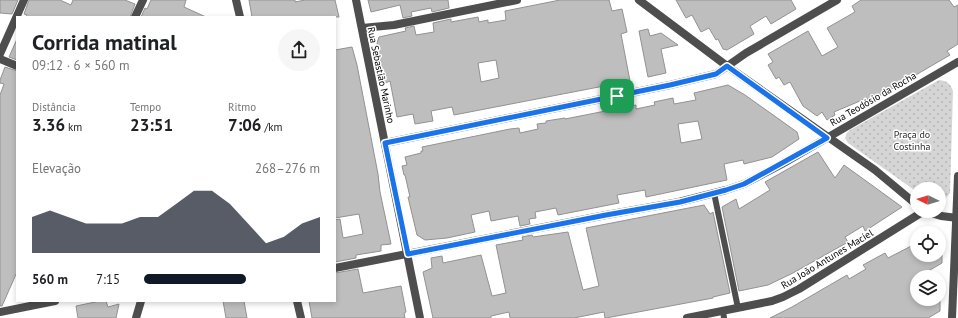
<!DOCTYPE html>
<html lang="pt">
<head>
<meta charset="utf-8">
<style>
  :root { --surface:#fff; --page:#f6f6f6; --text:#202124; --muted:#757577; --accent:#111827 }
  body { margin:0; font-family:"PT Sans",sans-serif; background:var(--page); color:var(--text); height:100vh; display:flex; flex-direction:column; font-size:15px; white-space:nowrap }
  * { box-sizing:border-box; margin:0 }
  p { font-size:13px; color:var(--muted) }
  .icon { flex:none; width:22px; height:22px; fill:none; stroke:currentColor; stroke-width:2; stroke-linecap:round; stroke-linejoin:round }
  .map { position:relative; flex:1; overflow:hidden }
  .sheet { position:absolute; left:16px; top:16px; width:320px; height:286px; display:flex; flex-direction:column; background:var(--surface); border-radius:0px; box-shadow:0 2px 6px #0003 }
  .sheet>* { flex:none }
  .needle { width:26px; rotate:275deg }
  .controls { position:absolute; left:910px; top:182px; display:grid; gap:8px }
  .controls a { display:grid; place-items:center; width:36px; height:36px; border-radius:50%; background:var(--surface); box-shadow:0 2px 6px #0003; font-size:20px }
  .pin { position:absolute; display:grid; place-items:center; width:34px; height:34px; color:#fff; margin:-17px; border-radius:8px; box-shadow:0 2px 6px #0006 }
  .round { display:grid; place-items:center; flex:none; width:42px; height:42px; border-radius:21px; background:var(--page) }
  .summary { display:flex; align-items:center; justify-content:space-between; height:68px; padding:0 16px }
  h1 { font-size:22px; font-weight:800; line-height:30px }
  .stats { display:grid; grid-template-columns:repeat(3,1fr); gap:6px; height:68px; padding:4px 16px }
  .stats div { display:grid; align-content:center }
  .stats b { font-size:17px; font-weight:800 }
  .stats small { font-size:11px; font-weight:400 }
  .stats p { font-size:11px }
  .chart { height:112px; padding:8px 16px }
  .chart p { display:flex; justify-content:space-between }
  .chart svg { width:100%; height:72px; margin-top:4px; fill:var(--accent); opacity:.7 }
  ul { padding:0 16px; list-style:none; font-size:13px }
  li { display:grid; grid-template-columns:64px 48px 1fr; align-items:center; height:30px }
  li i { height:10px; border-radius:5px; background:var(--accent) }
  .map>svg:first-child { display:block }
  .park { fill:url(#park-dots) }
  .building { fill:#bebebe; stroke:#929292; fill-rule:evenodd }
  .lines { fill:none; stroke-linecap:round; stroke-linejoin:round }
  .service { stroke:#4e4e4e; stroke-width:6 }
  .minor { stroke:#4e4e4e; stroke-width:8 }
  .route-casing { stroke:#fff; stroke-width:8 }
  .route { stroke:#1a73e8; stroke-width:5 }
  .labels { text-anchor:middle; dominant-baseline:central; stroke-width:3; stroke-linejoin:round; paint-order:stroke }
  .street-label { font-size:10px; fill:#000; stroke:#fff }
  .park-label { font-size:10px; fill:#2c2c2c; stroke:#fff }
</style>
</head>
<body>
<div class="map">
<svg width="958" height="318" viewBox="0 0 958 318">
  <defs>
    <pattern id="park-dots" width="8" height="8" patternUnits="userSpaceOnUse"><rect width="8" height="8" fill="#d5d5d5"/><path d="M2 2h.1M6 6h.1" fill="none" stroke="#b5b5b5" stroke-width="1.8" stroke-linecap="round"/></pattern>
  </defs>
  <rect width="100%" height="100%" fill="#fff"/>
  <path class="park" d="M939,80C947,81 950,83 953,91L950,193L946,198L939,202V189H917V192L848,143L845,138L847,133L850,130Z"/>
  <g class="building">
    <polygon points="0,0 18,0 12,14 0,13"/>
    <polygon points="29,0 60,0 71,5 73,0 125,0 135,4 130,17 26,17 27,15 24,14"/>
    <polygon points="151,0 186,0 184,7 206,17 141,17 145,8 147,9"/>
    <polygon points="249,0 295,0 295,2 305,0 335,0 339,17 252,17"/>
    <polygon points="368,0 448,0 449,8 432,12 431,8 411,12 412,16 403,18 400,5 371,12"/>
    <path d="M560,0H609L612,11L622,9L627,32L621,34L630,81L454,115L452,107L431,111L433,121L415,124L413,114L397,117L390,81L385,83L377,43L379,37L406,31L405,28L414,26L416,35L434,32L433,23L451,19V22L478,17L479,22L488,20V23L506,20L505,11ZM496,60L499,78L481,82L478,63Z"/>
    <polygon points="676,0 791,0 796,9 771,24 766,16 750,26 754,34 727,50 723,49 718,39 716,40 709,28 701,32 692,15 686,18"/>
    <polygon points="861,0 949,0 954,7 958,5 958,44 947,51 950,55 914,76 869,102 867,98 834,112 835,115 827,120 822,112 817,116 803,106 790,82 784,85 779,77 776,79 768,65 773,62 768,54 808,31 822,56 838,47 827,28 855,12 852,6"/>
    <polygon points="648,29 650,36 661,33 678,45 661,49 666,73 648,77 639,31"/>
    <polygon points="17,39 17,60 9,57"/>
    <polygon points="352,47 357,65 378,174 380,192 391,244 381,245 381,251 356,255 356,258 335,262 335,220 340,219 343,238 363,234 359,214 335,218 335,50"/>
    <polygon points="5,67 17,71 17,272 2,306 0,306 0,95 4,84 0,83 0,80"/>
    <path d="M728,85L745,95L797,132L799,139L772,157L744,164L743,160L724,164L727,180L646,197L645,190L617,195L619,203L558,215L556,208L535,212L536,218L529,219L530,224L520,226L518,216L491,221L489,211L471,215L475,232L447,238L425,240L417,235L408,197H410L405,175H404L402,166L407,165L405,157L421,153V151H423L422,147L510,129L519,128L520,133L538,129L537,124L546,123V121L565,118V119L636,105V109L655,105L654,102L673,98L674,104L696,100L694,93ZM698,121L702,139L681,143L678,124Z"/>
    <polygon points="818,152 835,178 844,165 902,207 865,231 863,226 845,237 848,242 793,273 768,285 739,291 722,207 736,199 739,209 770,190 765,182"/>
    <polygon points="704,205 710,214 713,212 730,293 713,297 713,298 606,318 605,318 604,312 574,318 510,318 509,312 491,316 491,318 433,318 423,272 432,268 431,258 442,256 443,263 481,255 492,296 506,293 496,245 523,240 522,237 532,235 533,237 568,232 583,290 599,286 586,228"/>
    <polygon points="917,243 917,255 942,255 942,263 930,270 934,277 917,277 917,299 940,299 940,311 928,318 770,318 792,307 847,275 849,279 866,269 863,265 885,253 888,258"/>
    <polygon points="358,269 363,293 401,286 406,312 404,313 405,318 312,318 309,301 335,301 335,273"/>
    <polygon points="100,301 106,301 108,307 119,304 116,318 78,318 76,306"/>
    <polygon points="223,301 244,301 247,318 226,318"/>
  </g>
  <g class="lines">
    <g class="service">
      <polyline points="714,193 738,308"/>
      <polyline points="723,311 724,318"/>
    </g>
    <g class="minor">
      <polyline points="236,0 240,17"/>
      <polyline points="356,0 420,318"/>
      <polyline points="639,0 727,66 875,170 917,205"/>
      <polyline points="135,17 143,0"/>
      <polyline points="362,28 394,25 517,0"/>
      <polyline points="0,54 24,0"/>
      <polyline points="0,59 17,66"/>
      <polyline points="385,143 670,85 716,74 746,53 837,0"/>
      <polyline points="924,211 941,216 958,218"/>
      <polyline points="335,268 606,215 679,202 726,190 744,184 782,164 958,62"/>
      <polyline points="297,301 301,318"/>
      <polyline points="0,312 55,301"/>
      <polyline points="136,318 141,301"/>
      <polyline points="687,318 772,301 783,297 799,289 924,211"/>
      <polyline points="952,318 958,176"/>
    </g>
  </g>
  <g class="lines">
    <g class="route-casing">
      <polygon id="route" points="727,66 827,138 744,184 726,190 680,202 606,215 408,254 385,143 670,85 716,74"/>
    </g>
    <use href="#route" class="route"/>
  </g>
  <g class="labels">
    <g class="street-label">
      <text transform="translate(381 75) rotate(78)">Rua Sebastião Marinho</text>
      <text transform="translate(873 99) rotate(-30)">Rua Teodósio da Rocha</text>
      <text transform="translate(827 259) rotate(-31)">Rua João Antunes Maciel</text>
    </g>
    <g class="park-label">
      <text x="912" y="134">Praça do<tspan x="912" dy="12">Costinha</tspan></text>
    </g>
  </g>
</svg>
<div class="controls">
<a><svg class="needle" viewBox="-14 -14 28 28"><path d="M0-13l5 13h-10z" fill="#e53935"/><path d="M0 13l5-13h-10z" fill="#757577"/></svg></a>
<a><svg class="icon" aria-label="locate" viewBox="0 0 24 24"><circle cx="12" cy="12" r="6"/><path d="M12 2v4M12 18v4M2 12h4M18 12h4"/></svg></a>
<a><svg class="icon" aria-label="layers" viewBox="0 0 24 24"><path d="M12 4l9 5-9 5-9-5zM3 14l9 5 9-5"/></svg></a>
</div>
<div class="pin" style="left:617px;top:96px;background:#1e9e55"><svg class="icon" aria-label="arrive" viewBox="0 0 24 24"><path d="M6 21V4h12l-3 4 3 4H6"/></svg></div>
<section class="sheet">
<div class="summary"><div><h1>Corrida matinal</h1><p>09:12 · 6 × 560 m</p></div><a class="round"><svg class="icon" aria-label="share" viewBox="0 0 24 24"><path d="M12 15V3M7 8l5-5 5 5M5 13v7h14v-7"/></svg></a></div>
<div class="stats">
<div><p>Distância</p><b>3.36<small> km</small></b></div>
<div><p>Tempo</p><b>23:51</b></div>
<div><p>Ritmo</p><b>7:06<small> /km</small></b></div>
</div>
<div class="chart"><p><span>Elevação</span>268–276 m</p>
<svg viewBox="0 0 160 44" preserveAspectRatio="none"><path d="M0 44V22L10 18L20 22L30 26L40 26L50 26L60 22L70 22L80 14L90 6L100 6L110 14L120 26L130 38L140 34L150 26L160 22V44z"/></svg>
</div>
<ul>
<li><b>560 m</b>7:15<i style="width:58%"></i></li>
</ul>
</section>
</div>
</body>
</html>
